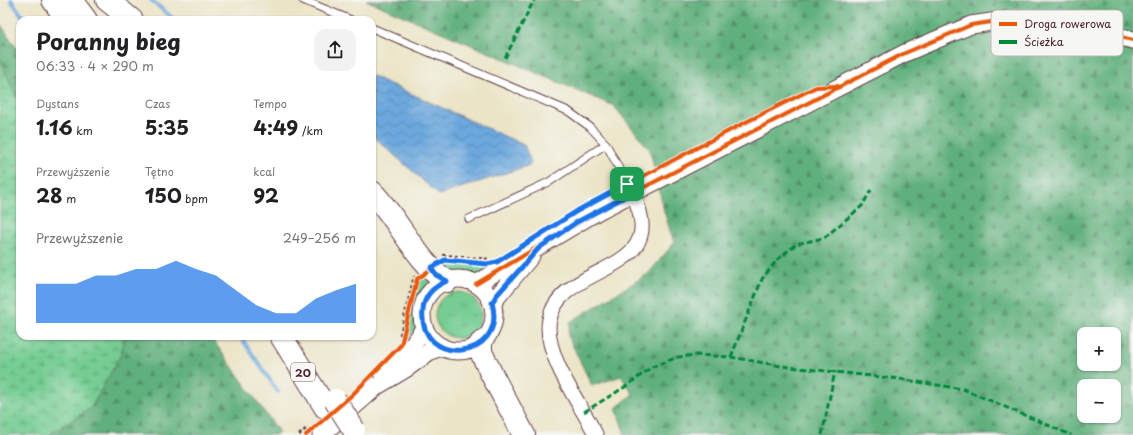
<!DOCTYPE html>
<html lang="pl">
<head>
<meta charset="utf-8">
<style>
  :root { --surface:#fff; --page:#f2f2f2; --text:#202124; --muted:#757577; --accent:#1a73e8 }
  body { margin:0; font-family:"Playpen Sans",sans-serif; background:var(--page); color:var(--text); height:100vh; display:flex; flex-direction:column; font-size:15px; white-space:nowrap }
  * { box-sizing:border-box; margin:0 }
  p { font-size:13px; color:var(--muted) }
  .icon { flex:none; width:22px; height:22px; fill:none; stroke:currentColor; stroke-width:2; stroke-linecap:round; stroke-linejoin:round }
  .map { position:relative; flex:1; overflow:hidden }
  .details { position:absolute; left:16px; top:16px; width:360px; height:324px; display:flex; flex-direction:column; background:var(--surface); border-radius:12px; box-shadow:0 1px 3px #0004 }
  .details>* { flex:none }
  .buttons { position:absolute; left:1077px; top:327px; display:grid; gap:8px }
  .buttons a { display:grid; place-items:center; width:44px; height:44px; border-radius:8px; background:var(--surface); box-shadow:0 1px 3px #0004; font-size:20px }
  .pin { position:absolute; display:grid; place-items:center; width:34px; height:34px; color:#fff; margin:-17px; border-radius:8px; box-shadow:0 2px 6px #0006 }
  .round { display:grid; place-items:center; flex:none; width:42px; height:42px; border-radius:12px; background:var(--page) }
  .head { display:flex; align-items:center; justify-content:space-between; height:68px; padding:0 20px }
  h1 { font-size:22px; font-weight:700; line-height:30px }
  .figures { display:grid; grid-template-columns:repeat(3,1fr); gap:6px; height:68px; padding:4px 20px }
  .figures div { display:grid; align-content:center }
  .figures b { font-size:20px; font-weight:700 }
  .figures small { font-size:11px; font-weight:400 }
  .figures p { font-size:11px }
  .chart { height:112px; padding:8px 20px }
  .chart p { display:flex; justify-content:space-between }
  .chart svg { width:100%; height:72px; margin-top:4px; fill:var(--accent); opacity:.7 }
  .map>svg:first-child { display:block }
  .grass { fill:url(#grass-tufts); stroke:#60765f }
  .forest { fill:url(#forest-firs); stroke:#556854; fill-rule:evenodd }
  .wetland { fill:url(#wetland-marsh); stroke:#60765f }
  .water { fill:url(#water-waves); stroke:#5b6484 }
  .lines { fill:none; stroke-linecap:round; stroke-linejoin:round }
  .stream { stroke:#6ca8de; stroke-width:4 }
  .service-casing { stroke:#623d42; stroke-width:9 }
  .minor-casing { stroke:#623d42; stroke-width:16 }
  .tertiary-casing { stroke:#623d42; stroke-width:19 }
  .primary-casing { stroke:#623d42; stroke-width:24 }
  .path { stroke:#623d42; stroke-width:2.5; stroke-dasharray:3 3; stroke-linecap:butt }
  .service { stroke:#fff; stroke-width:7 }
  .minor { stroke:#fff; stroke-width:14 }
  .tertiary { stroke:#fff; stroke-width:17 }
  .primary { stroke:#fff; stroke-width:22 }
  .primary-bridge-casing { stroke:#623d42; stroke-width:24; stroke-linecap:butt }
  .primary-bridge { stroke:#fff; stroke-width:22 }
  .quiet { stroke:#00873e; stroke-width:3; stroke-dasharray:6 3; stroke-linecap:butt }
  .cycleway-casing { stroke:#f6f6f2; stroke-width:6 }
  .cycleway { stroke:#e8590c; stroke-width:4 }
  .route-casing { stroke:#fff; stroke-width:8 }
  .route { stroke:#1a73e8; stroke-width:5 }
  .labels { text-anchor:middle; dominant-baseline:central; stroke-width:4; stroke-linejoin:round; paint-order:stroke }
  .shield { fill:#f6f6f2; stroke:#7e6067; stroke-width:1 }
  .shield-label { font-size:11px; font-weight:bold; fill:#4a1f2b }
  .key { fill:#f6f6f2; stroke:#c2b6b6; stroke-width:1 }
  .key-label { font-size:11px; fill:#4a1f2b }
</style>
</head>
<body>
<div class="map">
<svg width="1133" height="435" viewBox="0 0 1133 435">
  <defs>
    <pattern id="grass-tufts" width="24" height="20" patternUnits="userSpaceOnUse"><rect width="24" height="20" fill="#75cd93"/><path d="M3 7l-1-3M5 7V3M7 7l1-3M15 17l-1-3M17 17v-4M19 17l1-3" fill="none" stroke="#62a678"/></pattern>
    <pattern id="forest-firs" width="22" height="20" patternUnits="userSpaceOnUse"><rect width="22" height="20" fill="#60b07d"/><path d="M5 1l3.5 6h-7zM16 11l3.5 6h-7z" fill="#518f67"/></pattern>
    <pattern id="wetland-marsh" width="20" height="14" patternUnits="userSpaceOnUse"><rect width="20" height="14" fill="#75cd93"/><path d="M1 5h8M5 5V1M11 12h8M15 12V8" fill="none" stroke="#62a678"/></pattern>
    <pattern id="water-waves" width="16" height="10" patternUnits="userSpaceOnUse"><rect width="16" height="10" fill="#6ca8de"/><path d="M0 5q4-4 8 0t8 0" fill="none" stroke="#5b88b4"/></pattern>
  </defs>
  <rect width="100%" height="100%" fill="#f6f6f2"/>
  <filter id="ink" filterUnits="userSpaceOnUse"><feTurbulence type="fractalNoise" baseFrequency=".025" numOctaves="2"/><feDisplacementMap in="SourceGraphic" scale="8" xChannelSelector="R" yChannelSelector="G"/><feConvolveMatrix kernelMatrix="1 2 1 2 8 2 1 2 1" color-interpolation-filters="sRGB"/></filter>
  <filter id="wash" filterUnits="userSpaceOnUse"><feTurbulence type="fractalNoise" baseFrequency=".012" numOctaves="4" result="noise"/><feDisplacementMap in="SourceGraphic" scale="16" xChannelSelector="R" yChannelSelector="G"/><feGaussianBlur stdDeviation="0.9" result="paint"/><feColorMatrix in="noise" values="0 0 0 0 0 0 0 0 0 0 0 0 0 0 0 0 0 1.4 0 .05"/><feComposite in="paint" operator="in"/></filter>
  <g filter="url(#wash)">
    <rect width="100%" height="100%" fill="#ebe4c6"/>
    <g class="grass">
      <polygon points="444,262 447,262 498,266 476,277 462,274 452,273 437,267"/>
      <polygon points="426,274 431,283 422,295 417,308 417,326 403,347 419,283 421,278"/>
      <circle cx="458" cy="315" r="23"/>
    </g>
    <g class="forest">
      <path d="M366,0H1133V435H625L616,408L633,394L621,376L592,386L568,336L570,322L648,274L674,243L664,211L650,150L614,106ZM1084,334H1114V364H1084ZM1084,386H1114V416H1084Z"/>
      <polygon points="0,23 20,54 20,106 0,59"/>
      <polygon points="124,336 210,336 279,432 275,435 49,435 91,408 121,354"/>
    </g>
    <polygon class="wetland" points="0,59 20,106 20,336 124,336 121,354 91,408 49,435 0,435"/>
    <polygon class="water" points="372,76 524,145 531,162 530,165 439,195 372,135"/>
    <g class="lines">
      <g class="stream">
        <polyline points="11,0 25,20"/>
        <polyline points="151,0 175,20"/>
        <polyline points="240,336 278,392"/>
      </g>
    </g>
  </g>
  <g filter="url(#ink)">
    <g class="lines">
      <g class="service-casing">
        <g id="service">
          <polyline points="303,0 351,20"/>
          <polyline points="372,28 568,111 590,127 606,144 632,193"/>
          <polyline points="469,219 549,182 606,144"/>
        </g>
      </g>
      <g class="minor-casing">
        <path id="minor" d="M596,435C581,405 544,355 549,322C558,260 676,278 632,193"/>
      </g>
      <g class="tertiary-casing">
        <g id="tertiary">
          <circle cx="458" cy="315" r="36"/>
          <polyline points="476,284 598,211 905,53 971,25 1005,20 1053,21 1133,40"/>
          <polyline points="492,303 531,256"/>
          <polyline points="384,377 419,337 424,327"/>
          <polyline points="321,435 377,386 407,368 430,351 442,347"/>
        </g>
      </g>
      <g class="primary-casing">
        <g id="primary">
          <polyline points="53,0 67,20"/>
          <polyline points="71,0 86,20"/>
          <polyline points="107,0 132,20"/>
          <path d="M372,192C398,218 417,263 447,281"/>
          <polyline points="281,336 325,407"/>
          <polyline points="481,343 481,352 490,371 524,435"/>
        </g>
      </g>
      <g class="path">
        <polyline points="443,255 488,259"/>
        <polyline points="400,335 414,276"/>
        <polyline points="299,435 308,427"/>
      </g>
      <use href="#service" class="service"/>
      <use href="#minor" class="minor"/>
      <use href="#tertiary" class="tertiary"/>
      <use href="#primary" class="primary"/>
      <g class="primary-bridge-casing">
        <polyline id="primary-bridge" points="335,400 354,430"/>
      </g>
      <use href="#primary-bridge" class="primary-bridge"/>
      <g class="quiet">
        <polyline points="505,58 534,0"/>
        <polyline points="731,357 762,279 777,260 796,244 824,238 862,206 871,190"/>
        <polyline points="584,412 628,385 652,367 678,357 697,355 731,357 781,366 899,379 963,389 1071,435"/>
        <polyline points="822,435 835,371"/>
      </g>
      <g class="cycleway-casing">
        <g id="cycleway">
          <polyline points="476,284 598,211 905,53 971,25 1005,20 1053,21 1133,40"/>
          <polyline points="306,435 353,394 401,345 417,279 443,261 449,260 487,263 497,262 577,211 740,125 816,87 837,86"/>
        </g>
      </g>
      <use href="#cycleway" class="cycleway"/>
    </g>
  </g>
  <g class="lines" filter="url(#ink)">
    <g class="route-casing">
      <path id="route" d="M627,184L632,193L577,222L539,248L496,296L492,303C508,361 417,368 423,310C424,295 435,286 447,281L436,275L431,268L445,260L487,264L497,262L577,211Z"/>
    </g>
    <use href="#route" class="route"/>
  </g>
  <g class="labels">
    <rect class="shield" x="291" y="363" width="24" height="18" rx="3"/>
    <g class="shield-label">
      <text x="303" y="372">20</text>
    </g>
  </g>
  <rect x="991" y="10" width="132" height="46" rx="6" class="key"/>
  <rect x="999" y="22" width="18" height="4" fill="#e8590c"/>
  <rect x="999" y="40" width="18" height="4" fill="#00873e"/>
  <g class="key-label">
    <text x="1024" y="28">Droga rowerowa</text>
    <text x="1024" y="46">Ścieżka</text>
  </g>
</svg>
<div class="buttons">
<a>+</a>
<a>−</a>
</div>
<div class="pin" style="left:627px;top:184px;background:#1e9e55"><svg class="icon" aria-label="arrive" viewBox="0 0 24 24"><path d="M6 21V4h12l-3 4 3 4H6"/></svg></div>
<section class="details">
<div class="head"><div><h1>Poranny bieg</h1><p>06:33 · 4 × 290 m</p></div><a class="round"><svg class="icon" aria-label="share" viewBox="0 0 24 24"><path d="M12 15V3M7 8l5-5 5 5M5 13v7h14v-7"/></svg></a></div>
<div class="figures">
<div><p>Dystans</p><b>1.16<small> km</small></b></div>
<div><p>Czas</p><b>5:35</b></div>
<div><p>Tempo</p><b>4:49<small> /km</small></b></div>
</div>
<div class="figures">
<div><p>Przewyższenie</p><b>28<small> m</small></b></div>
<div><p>Tętno</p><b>150<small> bpm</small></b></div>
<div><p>kcal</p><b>92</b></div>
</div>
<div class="chart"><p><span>Przewyższenie</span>249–256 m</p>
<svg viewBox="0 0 160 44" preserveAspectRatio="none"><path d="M0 44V20L10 20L20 20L30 15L40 15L50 11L60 11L70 6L80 11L90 15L100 24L110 33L120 38L130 38L140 29L150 24L160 20V44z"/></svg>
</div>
</section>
</div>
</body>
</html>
